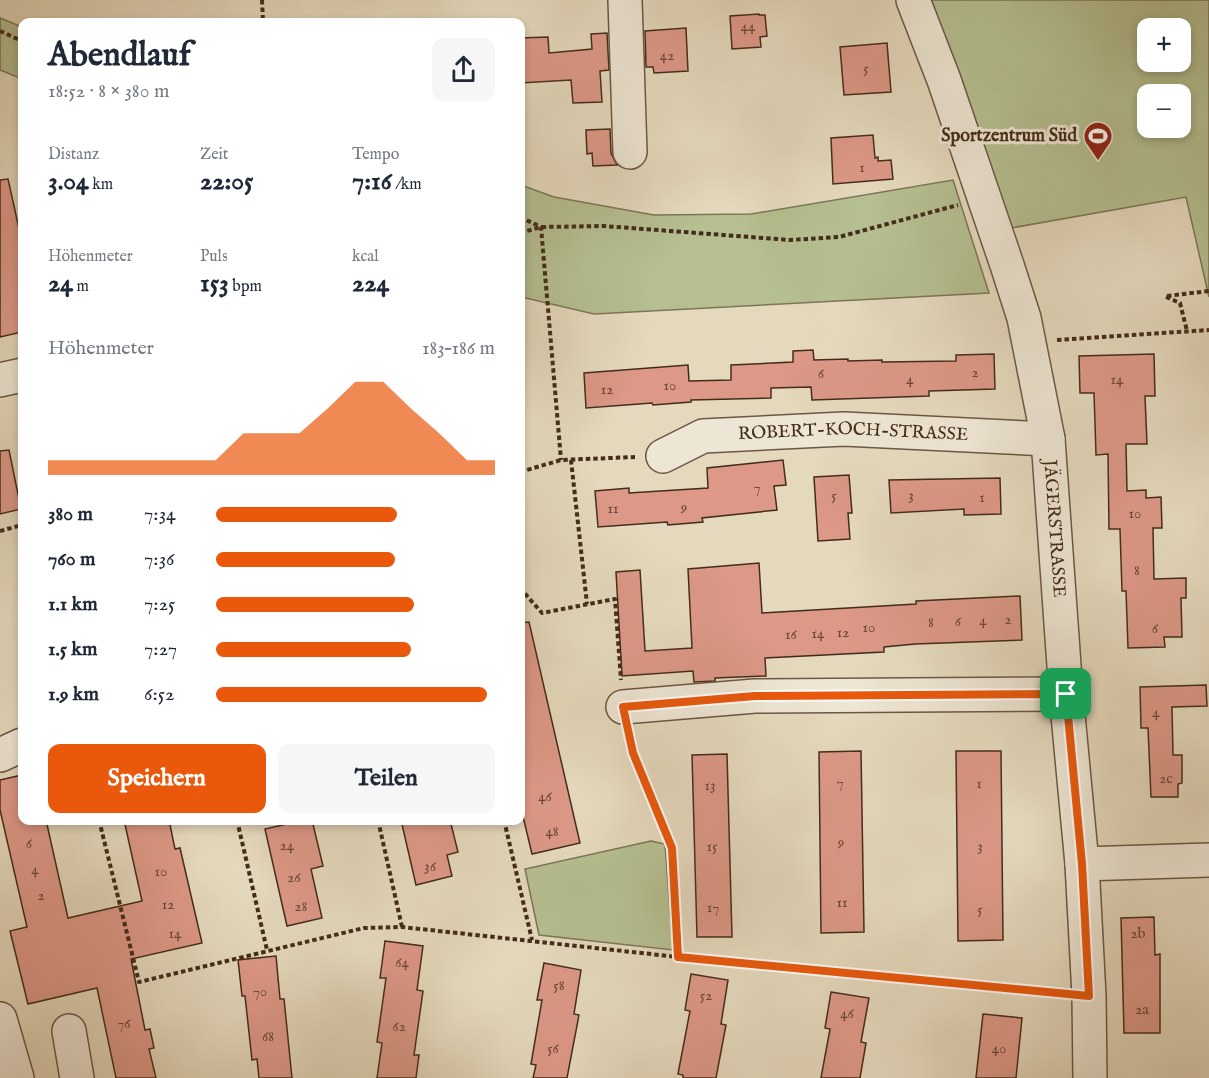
<!DOCTYPE html>
<html lang="de">
<head>
<meta charset="utf-8">
<style>
  :root { --surface:#fff; --page:#f6f6f7; --text:#1f2937; --muted:#747a83; --accent:#ea580c }
  body { margin:0; font-family:"IM FELL English",serif; background:var(--page); color:var(--text); height:100vh; display:flex; flex-direction:column; font-size:22px; white-space:nowrap }
  * { box-sizing:border-box; margin:0 }
  p { font-size:20px; color:var(--muted) }
  .icon { flex:none; width:33px; height:33px; fill:none; stroke:currentColor; stroke-width:2; stroke-linecap:round; stroke-linejoin:round }
  .map { position:relative; flex:1; overflow:hidden }
  .side { position:absolute; left:18px; top:18px; width:507px; height:807px; display:flex; flex-direction:column; background:var(--surface); border-radius:12px; box-shadow:0 3px 9px #0003 }
  .side>* { flex:none }
  .controls { position:absolute; left:1137px; top:18px; display:grid; gap:12px }
  .controls a { display:grid; place-items:center; width:54px; height:54px; border-radius:12px; background:var(--surface); box-shadow:0 3px 9px #0003; font-size:30px }
  .pin { position:absolute; display:grid; place-items:center; width:51px; height:51px; color:#fff; margin:-26px; border-radius:12px; box-shadow:0 3px 9px #0006 }
  .round { display:grid; place-items:center; flex:none; width:63px; height:63px; border-radius:12px; background:var(--page) }
  .head { display:flex; align-items:center; justify-content:space-between; height:102px; padding:0 30px }
  h1 { font-size:33px; font-weight:800; line-height:45px }
  .metrics { display:grid; grid-template-columns:repeat(3,1fr); gap:9px; height:102px; padding:6px 30px }
  .metrics div { display:grid; align-content:center }
  .metrics b { font-size:26px; font-weight:800 }
  .metrics small { font-size:16px; font-weight:400 }
  .metrics p { font-size:16px }
  .chart { height:168px; padding:12px 30px }
  .chart p { display:flex; justify-content:space-between }
  .chart svg { width:100%; height:108px; margin-top:6px; fill:var(--accent); opacity:.7 }
  .action { display:flex; gap:12px; margin-top:auto; padding:12px 30px }
  .action a { flex:1; height:69px; border-radius:12px; background:var(--accent); color:#fff; font-size:24px; font-weight:800; line-height:69px; text-align:center }
  .action a+a { background:var(--page); color:var(--text) }
  ul { padding:0 30px; list-style:none; font-size:20px }
  li { display:grid; grid-template-columns:96px 72px 1fr; align-items:center; height:45px }
  li i { height:15px; border-radius:8px; background:var(--accent) }
  .map>svg:first-child { display:block }
  .green { fill:#b5bf91; stroke:#7c7656; stroke-width:1.5; fill-rule:evenodd }
  .building { fill:#dd9887; stroke:#442c1b; stroke-width:1.5 }
  .lines { fill:none; stroke-linecap:round; stroke-linejoin:round }
  .minor-casing { stroke:#6c5744; stroke-width:36 }
  .path { stroke:#442c1b; stroke-width:4; stroke-dasharray:4.5 3; stroke-linecap:butt }
  .minor { stroke:#eee6d4; stroke-width:33 }
  .route-casing { stroke:#fff; stroke-width:12 }
  .route { stroke:#ea580c; stroke-width:8 }
  .labels { text-anchor:middle; dominant-baseline:central; stroke-width:6; stroke-linejoin:round; paint-order:stroke }
  .number-label { font-size:15px; fill:#6a4736 }
  .poi-label { font-size:18px; font-weight:bold; fill:#442c1b; stroke:#eee6d4; text-anchor:end }
  .street-label { font-size:18px; fill:#442c1b; stroke:#eee6d4 }
</style>
</head>
<body>
<div class="map">
<svg width="1209" height="1078" viewBox="0 0 1209 1078">
  <rect width="100%" height="100%" fill="#e5d9bd"/>
  <filter id="stains"><feTurbulence type="fractalNoise" baseFrequency=".00333" numOctaves="4"/><feColorMatrix values="0 0 0 0 .2 0 0 0 0 .09 0 0 0 0 .02 0 0 0 .5 -.17"/></filter>
  <radialGradient id="worn" r=".72"><stop offset=".6" stop-color="#630" stop-opacity="0"/><stop offset="1" stop-color="#630" stop-opacity=".3"/></radialGradient>
  <g class="green">
    <path d="M929,0H1209V297L1186,197L1011,228ZM1148,28H1180V62H1148ZM1148,94H1180V128H1148Z"/>
    <polygon points="0,18 22,27 22,79 0,70"/>
    <polygon points="953,180 989,293 594,314 521,297 521,185 554,197 654,215 751,214"/>
    <polygon points="651,841 665,844 673,950 539,935 525,869"/>
  </g>
  <g class="building">
    <polygon points="759,14 759,15 765,15 767,36 760,37 761,47 732,49 730,16"/>
    <polygon points="686,28 688,71 654,73 653,67 646,67 645,31"/>
    <polygon points="607,33 609,70 600,71 602,102 573,103 571,80 520,83 520,38 548,37 549,53 592,49 591,34"/>
    <polygon points="887,43 891,92 844,95 840,47"/>
    <polygon points="610,129 611,153 617,165 593,166 592,153 587,154 586,130"/>
    <polygon points="873,135 875,158 878,157 878,161 891,160 893,179 833,184 831,138"/>
    <polygon points="8,179 22,242 22,332 0,337 0,180"/>
    <polygon points="813,350 814,360 848,359 848,361 882,360 882,362 956,361 956,355 994,354 995,389 929,391 929,396 812,400 811,387 771,388 771,398 691,400 691,402 653,405 652,403 586,408 584,373 688,365 689,381 731,380 731,365 793,362 793,351"/>
    <polygon points="1154,354 1155,396 1145,396 1147,444 1126,444 1127,491 1146,490 1146,498 1161,497 1162,528 1153,528 1154,579 1186,578 1186,598 1181,598 1182,637 1164,637 1165,647 1128,648 1126,591 1122,591 1120,529 1109,529 1108,454 1096,455 1094,393 1080,393 1079,356"/>
    <polygon points="9,450 21,509 0,514 0,451"/>
    <polygon points="783,460 786,485 774,486 777,510 702,518 703,522 668,525 667,522 598,527 595,491 629,488 629,493 708,488 707,468"/>
    <polygon points="849,475 852,513 848,513 850,539 818,541 814,477"/>
    <polygon points="1000,478 1001,514 964,515 964,509 891,513 889,480"/>
    <polygon points="759,563 762,613 916,604 916,601 1020,596 1022,640 915,644 884,647 884,652 765,658 766,676 715,678 715,681 694,682 693,671 622,676 616,572 640,570 645,651 692,648 688,569"/>
    <polygon points="529,622 580,843 532,854 520,804 520,623"/>
    <polygon points="1206,685 1207,706 1172,707 1173,755 1182,755 1182,783 1178,784 1178,797 1151,797 1148,728 1141,728 1140,687"/>
    <polygon points="861,751 864,932 821,933 819,752"/>
    <polygon points="956,751 1001,751 1003,940 958,941"/>
    <polygon points="727,754 732,937 697,937 692,755"/>
    <polygon points="22,775 22,820 46,820 68,918 142,901 124,820 169,820 175,849 180,848 202,943 131,959 145,1030 150,1029 154,1048 149,1049 156,1078 116,1078 97,988 28,1004 10,931 27,927 0,810 0,780"/>
    <polygon points="304,820 312,820 323,866 311,869 322,918 287,926 265,829"/>
    <polygon points="401,820 450,820 458,852 447,855 452,876 416,885"/>
    <polygon points="1154,917 1155,955 1160,954 1160,1033 1124,1033 1121,918"/>
    <polygon points="385,941 423,946 417,990 423,991 414,1055 419,1055 416,1078 377,1078 382,1043 377,1042 386,978 380,978"/>
    <polygon points="276,956 280,999 284,999 292,1078 259,1078 257,1059 252,1060 245,996 242,996 238,960"/>
    <polygon points="544,963 581,970 574,1014 579,1015 567,1078 533,1078 536,1065 531,1064 542,1000 537,1000"/>
    <polygon points="691,974 728,980 721,1024 726,1025 716,1078 683,1078 683,1075 678,1074 690,1011 685,1010"/>
    <polygon points="831,992 869,998 861,1042 866,1043 860,1078 821,1078 830,1029 825,1028"/>
    <polygon points="983,1014 1022,1018 1016,1078 976,1078"/>
  </g>
  <g class="lines">
    <g class="minor-casing">
      <g id="minor">
        <polyline points="625,0 630,152"/>
        <path id="s1" d="M913,0L944,80L1007,265L1024,318L1048,439L1066,694L1082,864L1089,996L1090,1078"/>
        <polyline points="0,380 22,375"/>
        <path id="s2" d="M663,456L703,436L844,429L1048,439"/>
        <polyline points="623,707 755,696 1066,694"/>
        <polyline points="0,755 22,745"/>
        <polyline points="1082,864 1209,860"/>
        <polyline points="0,1019 17,1078"/>
        <polyline points="69,1031 77,1078"/>
      </g>
    </g>
    <g class="path">
      <polyline points="262,0 263,22"/>
      <polyline points="0,31 22,41"/>
      <polyline points="520,217 541,227 561,460"/>
      <polyline points="520,233 541,227 604,226 790,240 839,237 958,205"/>
      <polyline points="1167,296 1209,291"/>
      <polyline points="1166,297 1180,303 1187,331"/>
      <polyline points="1057,340 1209,330"/>
      <polyline points="571,460 587,604"/>
      <polyline points="520,472 561,460 635,457"/>
      <polyline points="0,531 22,525"/>
      <polyline points="520,588 542,613 615,599 621,680"/>
      <polyline points="629,734 633,753 672,848 678,957"/>
      <polyline points="99,820 139,982 364,928 402,927 678,957 1061,993"/>
      <polyline points="237,820 267,950"/>
      <polyline points="378,820 402,927"/>
      <polyline points="504,820 532,940"/>
    </g>
    <use href="#minor" class="minor"/>
  </g>
  <g class="lines">
    <g class="route-casing">
      <polygon id="route" points="1066,694 1082,864 1089,996 678,957 672,848 633,753 623,707 755,696"/>
    </g>
    <use href="#route" class="route"/>
  </g>
  <defs>
    <g id="stadium-pin" transform="scale(1.5)"><path d="M0 17L-7.5 6A9.5 9.5 0 1 1 7.5 6Z" fill="#8f2418" stroke="#eee6d4"/><path d="M0-5a6.5 5 0 1 0 0 10a6.5 5 0 1 0 0-10ZM-3.5-1.8h7v3.6h-7Z" fill="#fff"/></g>
  </defs>
  <g fill-rule="evenodd">
    <use href="#stadium-pin" x="1098" y="136"/>
  </g>
  <g class="labels">
    <g class="number-label">
      <text x="748" y="26">44</text>
      <text x="667" y="55">42</text>
      <text x="866" y="68">5</text>
      <text x="862" y="167">1</text>
      <text x="975" y="372">2</text>
      <text x="821" y="373">6</text>
      <text x="910" y="379">4</text>
      <text x="1117" y="379">14</text>
      <text x="670" y="385">10</text>
      <text x="607" y="389">12</text>
      <text x="757" y="487">7</text>
      <text x="834" y="495">5</text>
      <text x="911" y="495">3</text>
      <text x="982" y="497">1</text>
      <text x="684" y="507">9</text>
      <text x="613" y="508">11</text>
      <text x="1135" y="513">10</text>
      <text x="1137" y="570">8</text>
      <text x="1008" y="619">2</text>
      <text x="983" y="620">4</text>
      <text x="958" y="621">6</text>
      <text x="931" y="622">8</text>
      <text x="869" y="627">10</text>
      <text x="1155" y="628">6</text>
      <text x="843" y="632">12</text>
      <text x="818" y="633">14</text>
      <text x="791" y="634">16</text>
      <text x="1156" y="712">4</text>
      <text x="1166" y="778">2c</text>
      <text x="840" y="782">7</text>
      <text x="979" y="783">1</text>
      <text x="710" y="785">13</text>
      <text x="545" y="796">46</text>
      <text x="552" y="831">48</text>
      <text x="841" y="842">9</text>
      <text x="29" y="843">6</text>
      <text x="287" y="845">24</text>
      <text x="712" y="846">15</text>
      <text x="980" y="846">3</text>
      <text x="430" y="866">36</text>
      <text x="35" y="869">4</text>
      <text x="161" y="871">10</text>
      <text x="294" y="877">26</text>
      <text x="41" y="895">2</text>
      <text x="842" y="902">11</text>
      <text x="168" y="904">12</text>
      <text x="301" y="906">28</text>
      <text x="713" y="907">17</text>
      <text x="980" y="909">5</text>
      <text x="175" y="933">14</text>
      <text x="1138" y="933">2b</text>
      <text x="402" y="962">64</text>
      <text x="559" y="985">58</text>
      <text x="260" y="991">70</text>
      <text x="706" y="995">52</text>
      <text x="1142" y="1009">2a</text>
      <text x="847" y="1013">46</text>
      <text x="124" y="1023">76</text>
      <text x="399" y="1026">62</text>
      <text x="268" y="1036">68</text>
      <text x="553" y="1048">56</text>
      <text x="999" y="1048">40</text>
    </g>
    <g class="poi-label">
      <text x="1077" y="136">Sportzentrum Süd</text>
    </g>
    <g class="street-label">
      <text stroke="none"><textPath href="#s2" startOffset="195">ROBERT-KOCH-STRASSE</textPath></text>
      <text stroke="none"><textPath href="#s1" startOffset="550">JÄGERSTRASSE</textPath></text>
    </g>
  </g>
  <rect width="100%" height="100%" filter="url(#stains)"/>
  <rect width="100%" height="100%" fill="url(#worn)"/>
</svg>
<div class="controls">
<a>+</a>
<a>−</a>
</div>
<div class="pin" style="left:1066px;top:694px;background:#1e9e55"><svg class="icon" aria-label="arrive" viewBox="0 0 24 24"><path d="M6 21V4h12l-3 4 3 4H6"/></svg></div>
<section class="side">
<div class="head"><div><h1>Abendlauf</h1><p>18:52 · 8 × 380 m</p></div><a class="round"><svg class="icon" aria-label="share" viewBox="0 0 24 24"><path d="M12 15V3M7 8l5-5 5 5M5 13v7h14v-7"/></svg></a></div>
<div class="metrics">
<div><p>Distanz</p><b>3.04<small> km</small></b></div>
<div><p>Zeit</p><b>22:05</b></div>
<div><p>Tempo</p><b>7:16<small> /km</small></b></div>
</div>
<div class="metrics">
<div><p>Höhenmeter</p><b>24<small> m</small></b></div>
<div><p>Puls</p><b>153<small> bpm</small></b></div>
<div><p>kcal</p><b>224</b></div>
</div>
<div class="chart"><p><span>Höhenmeter</span>183–186 m</p>
<svg viewBox="0 0 160 44" preserveAspectRatio="none"><path d="M0 44V38L10 38L20 38L30 38L40 38L50 38L60 38L70 27L80 27L90 27L100 17L110 6L120 6L130 17L140 27L150 38L160 38V44z"/></svg>
</div>
<ul>
<li><b>380 m</b>7:34<i style="width:65%"></i></li>
<li><b>760 m</b>7:36<i style="width:64%"></i></li>
<li><b>1.1 km</b>7:25<i style="width:71%"></i></li>
<li><b>1.5 km</b>7:27<i style="width:70%"></i></li>
<li><b>1.9 km</b>6:52<i style="width:97%"></i></li>
</ul>
<div class="action"><a>Speichern</a><a>Teilen</a></div>
</section>
</div>
</body>
</html>
